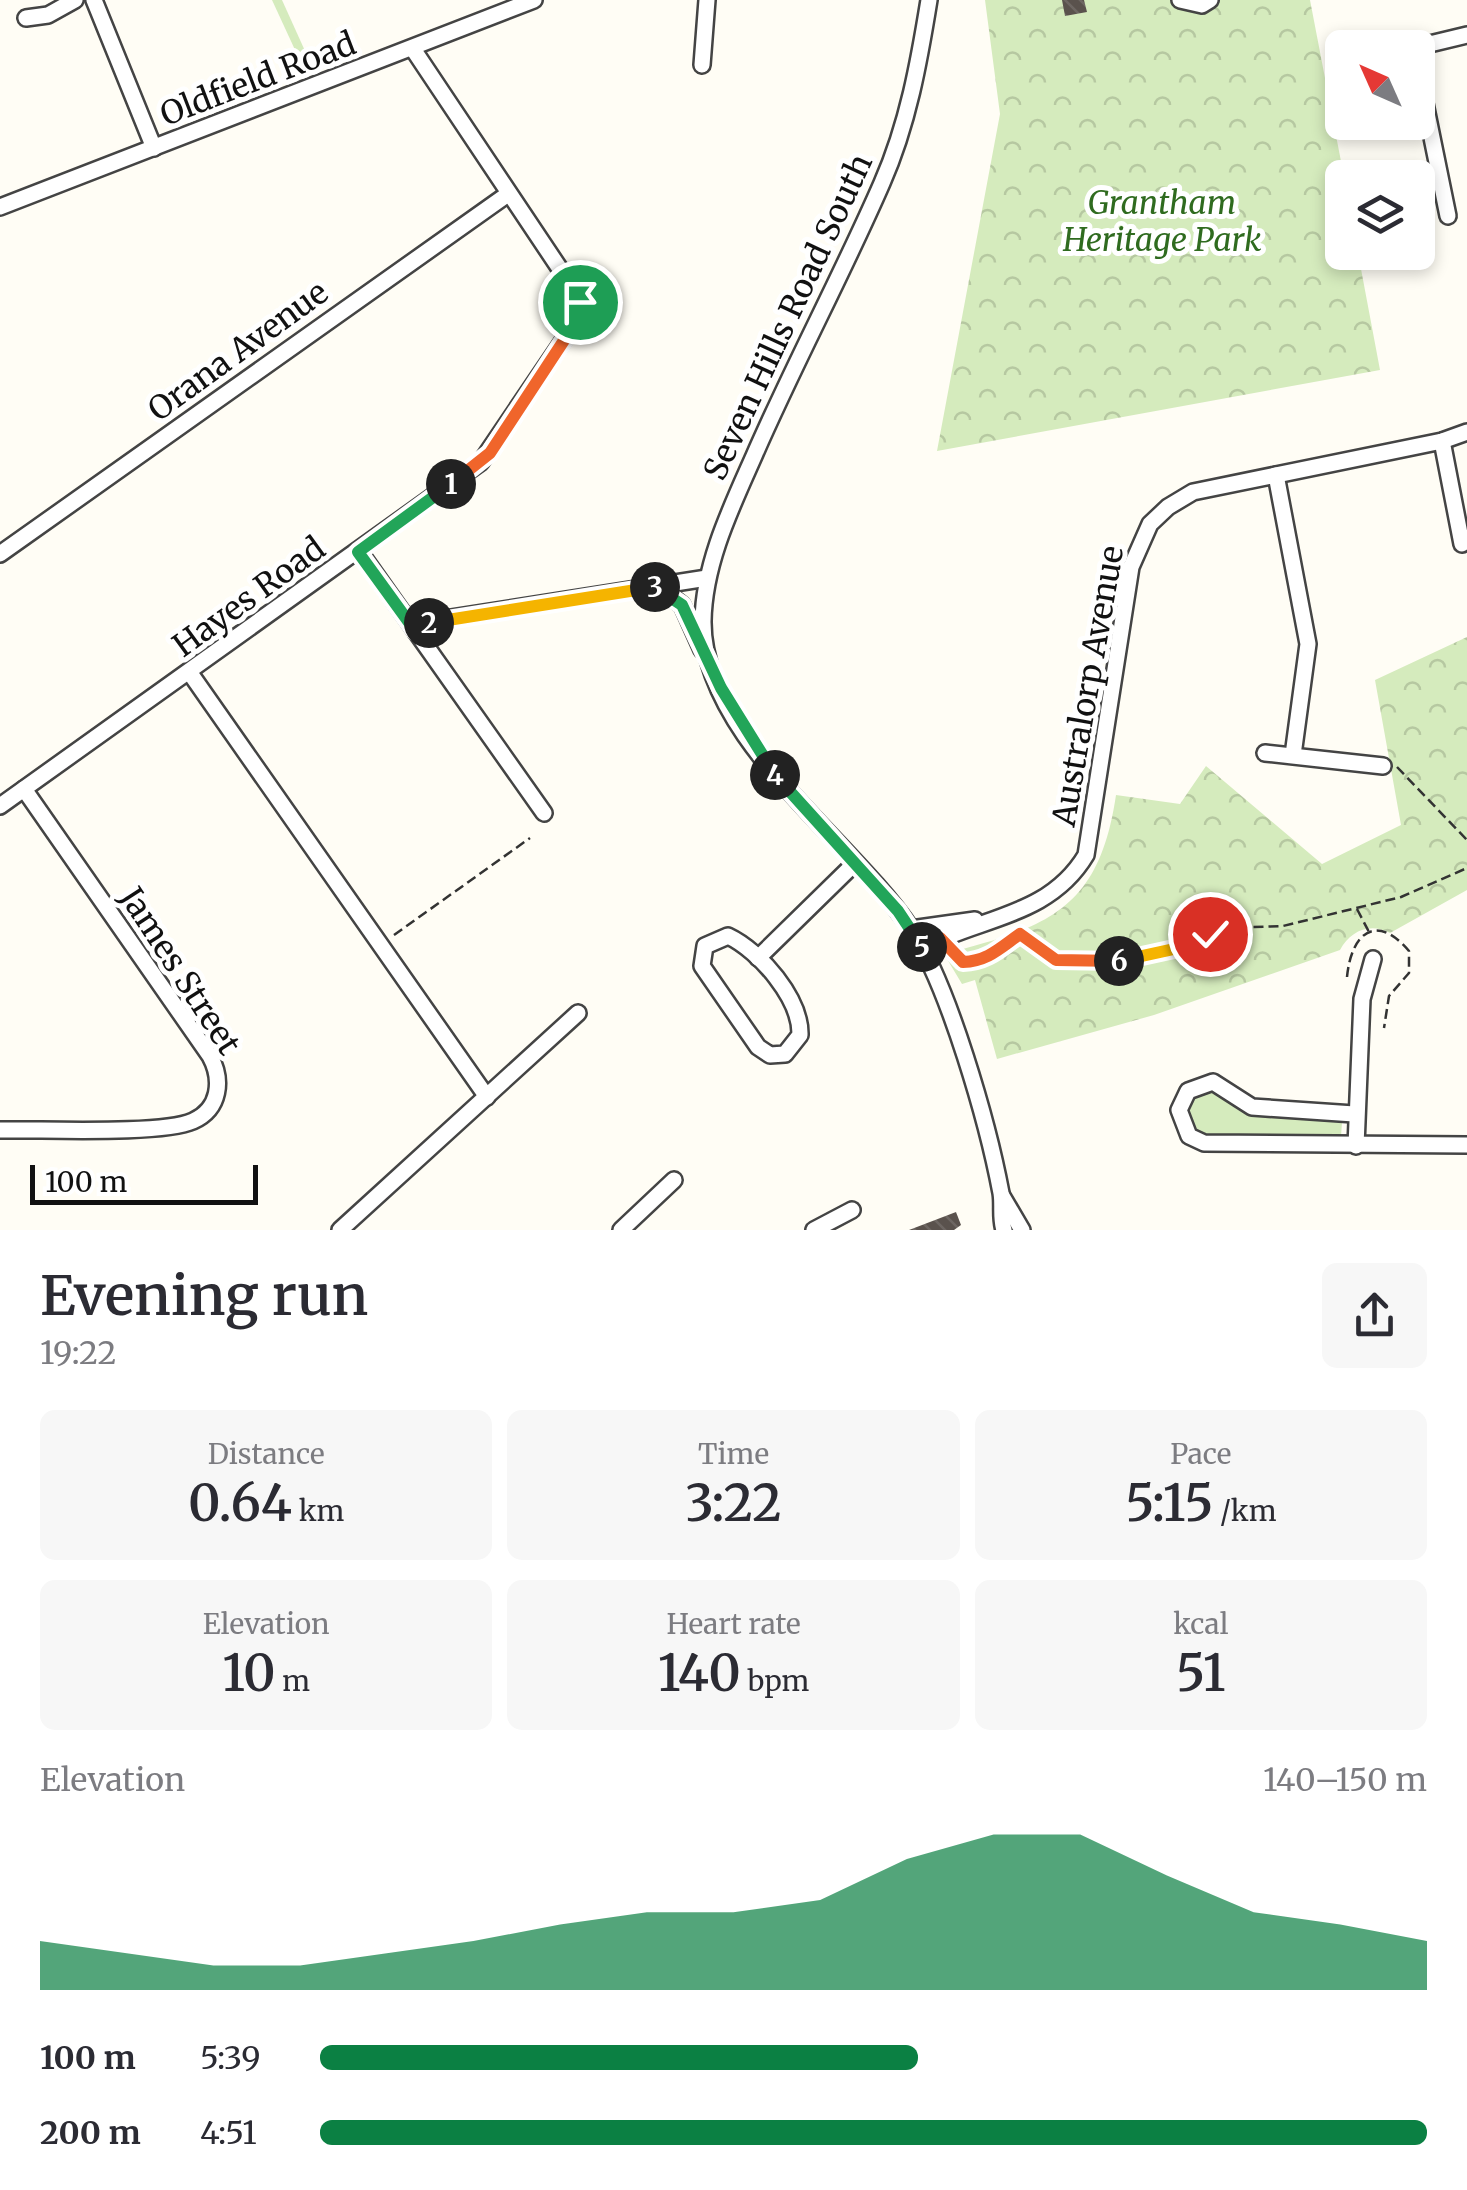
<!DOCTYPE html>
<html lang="en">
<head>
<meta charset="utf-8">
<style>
  :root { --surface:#fff; --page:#f7f7f7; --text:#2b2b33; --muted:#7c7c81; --accent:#0b8043 }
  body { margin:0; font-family:Merriweather,serif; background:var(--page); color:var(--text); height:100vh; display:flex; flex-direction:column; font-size:38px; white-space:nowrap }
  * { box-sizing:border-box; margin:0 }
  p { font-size:32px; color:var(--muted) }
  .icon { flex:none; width:55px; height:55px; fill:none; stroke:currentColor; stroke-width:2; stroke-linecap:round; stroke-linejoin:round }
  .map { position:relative; height:1230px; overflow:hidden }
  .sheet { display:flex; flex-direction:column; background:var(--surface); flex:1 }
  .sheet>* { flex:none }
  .needle { width:65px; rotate:315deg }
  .fabs { position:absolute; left:1325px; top:30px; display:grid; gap:20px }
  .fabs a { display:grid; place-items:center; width:110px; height:110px; border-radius:15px; background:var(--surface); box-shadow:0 5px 15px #0003; font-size:50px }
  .scale { position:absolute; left:30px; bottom:25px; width:228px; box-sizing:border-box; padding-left:10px; border:5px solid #111; border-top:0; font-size:28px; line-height:35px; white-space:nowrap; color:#111; -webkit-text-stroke:8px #fff; paint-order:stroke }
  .pin { position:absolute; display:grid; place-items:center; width:85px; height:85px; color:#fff; margin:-42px; border:5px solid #fff; border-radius:50%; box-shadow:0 2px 10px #0007 }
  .km { position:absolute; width:50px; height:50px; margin:-25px; border-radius:50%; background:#222; color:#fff; font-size:28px; line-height:50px; text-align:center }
  .round { display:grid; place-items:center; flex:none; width:105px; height:105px; border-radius:15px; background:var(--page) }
  .overview { display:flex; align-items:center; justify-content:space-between; height:170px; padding:0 40px }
  h1 { font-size:55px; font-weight:600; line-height:75px }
  .metrics { display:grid; grid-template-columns:repeat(3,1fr); gap:15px; height:170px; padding:10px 40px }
  .metrics div { display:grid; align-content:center; border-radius:15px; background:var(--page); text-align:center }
  .metrics b { font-size:50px; font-weight:600 }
  .metrics small { font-size:28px; font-weight:400 }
  .metrics p { font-size:28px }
  .chart { height:280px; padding:20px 40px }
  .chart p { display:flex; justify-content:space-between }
  .chart svg { width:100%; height:180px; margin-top:10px; fill:var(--accent); opacity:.7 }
  ul { padding:0 40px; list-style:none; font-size:32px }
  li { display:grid; grid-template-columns:160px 120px 1fr; align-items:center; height:75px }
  li i { height:25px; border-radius:12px; background:var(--accent) }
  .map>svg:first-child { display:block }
  .grass { fill:#d5ebbd }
  .park { fill:url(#park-crowns) }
  .building { fill:url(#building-back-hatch) }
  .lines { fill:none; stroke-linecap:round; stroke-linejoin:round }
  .minor-casing { stroke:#444; stroke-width:20 }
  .path { stroke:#333; stroke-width:2.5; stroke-dasharray:10 5; stroke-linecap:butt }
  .minor { stroke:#fff; stroke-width:15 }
  .split-1-casing { stroke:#fff; stroke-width:20 }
  .split-2-casing { stroke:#fff; stroke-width:20 }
  .split-3-casing { stroke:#fff; stroke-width:20 }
  .split-4-casing { stroke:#fff; stroke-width:20 }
  .split-5-casing { stroke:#fff; stroke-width:20 }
  .split-6-casing { stroke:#fff; stroke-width:20 }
  .split-7-casing { stroke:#fff; stroke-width:20 }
  .split-1 { stroke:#f0652b; stroke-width:12 }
  .split-2 { stroke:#22a559; stroke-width:12 }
  .split-3 { stroke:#f5b400; stroke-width:12 }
  .split-4 { stroke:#22a559; stroke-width:12 }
  .split-5 { stroke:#22a559; stroke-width:12 }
  .split-6 { stroke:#f0652b; stroke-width:12 }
  .split-7 { stroke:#f5b400; stroke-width:12 }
  .labels { text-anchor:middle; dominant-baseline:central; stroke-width:10; stroke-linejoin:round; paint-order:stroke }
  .street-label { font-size:32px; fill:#111; stroke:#fff }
  .park-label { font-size:32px; font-style:italic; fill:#2f6b1f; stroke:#fff }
</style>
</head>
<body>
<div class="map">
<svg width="1467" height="1230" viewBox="0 0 1467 1230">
  <defs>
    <pattern id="park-crowns" width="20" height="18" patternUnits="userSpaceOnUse" patternTransform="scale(2.5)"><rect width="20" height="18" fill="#d5ebbd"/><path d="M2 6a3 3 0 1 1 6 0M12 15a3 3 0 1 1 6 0" fill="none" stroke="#b6c8a1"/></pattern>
    <pattern id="building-back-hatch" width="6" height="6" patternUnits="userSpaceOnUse" patternTransform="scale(2.5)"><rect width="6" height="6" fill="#5a524d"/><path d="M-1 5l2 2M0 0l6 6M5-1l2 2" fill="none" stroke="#6d6662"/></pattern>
  </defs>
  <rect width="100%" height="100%" fill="#fffdf5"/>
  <g class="grass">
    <polygon points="272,0 282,0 310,62 302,65"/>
    <path d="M1213,1089L1258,1116L1336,1119L1342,1122L1341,1137L1197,1135L1185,1117C1191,1099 1196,1095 1213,1089Z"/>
  </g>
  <g class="park">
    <polygon points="985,0 1310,0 1344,177 1342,252 1358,253 1380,370 937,451 1000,114"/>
    <path d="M1467,637V890L1390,933C1370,922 1350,931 1340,950L1154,1015L997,1059L975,980L962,984L944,954C1048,927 1099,910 1116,795L1180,804L1206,766L1322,864L1401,825L1375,680Z"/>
  </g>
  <g class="building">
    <polygon points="1062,0 1084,0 1087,12 1065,16"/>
    <polygon points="956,1212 961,1225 954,1230 909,1230"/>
  </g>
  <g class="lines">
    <g class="minor-casing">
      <g id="minor">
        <polyline points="94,0 154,148"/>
        <path d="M929,0C919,62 908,124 882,183C842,275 794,364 754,456C731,508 704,563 703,621C702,738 853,841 911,929C949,986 988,1124 1001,1193C1003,1205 1000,1218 1004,1230"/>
        <polyline points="1180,0 1202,5 1210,0"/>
        <polyline points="26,18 48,15 75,0"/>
        <polyline points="1413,48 1467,35"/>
        <polyline points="702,65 707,0"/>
        <polyline points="1418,69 1448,216"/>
        <polyline points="0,207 534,0"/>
        <polyline points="1442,441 1462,544"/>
        <polyline points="1276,475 1308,644 1293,755"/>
        <polyline points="359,551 544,813"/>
        <polyline points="0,554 508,194"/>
        <polyline points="659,587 682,605 702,650"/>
        <polyline points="416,632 439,620 707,578"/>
        <polyline points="190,673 487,1097"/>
        <polyline points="1265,753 1383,766"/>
        <polyline points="0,806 481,462 580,316 580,302 572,287 413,49"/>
        <polyline points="911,929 975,920"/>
        <path d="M728,936C760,951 801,999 800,1035L785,1054L770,1055L758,1047L702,966L705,946Z"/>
        <path d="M922,948C980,917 1049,917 1086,855L1131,567L1150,524L1168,507L1193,492L1442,441L1467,432"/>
        <polyline points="758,958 854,864"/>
        <polyline points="1354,1114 1252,1107 1213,1082 1188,1091 1179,1110 1189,1136 1204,1143 1467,1145"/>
        <path d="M0,1130C40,1129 162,1135 193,1121C220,1109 223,1080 210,1056L24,789"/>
        <polyline points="1356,1146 1362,999 1373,959"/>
        <polyline points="1002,1196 1022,1230"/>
        <polyline points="340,1230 578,1013"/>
        <polyline points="621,1230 674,1180"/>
        <polyline points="814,1230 852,1210"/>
      </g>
    </g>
    <g class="path">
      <polyline points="1397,767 1467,840"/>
      <polyline points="1357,909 1369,932"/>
      <polyline points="394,935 530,838"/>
      <path d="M951,951L963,963C988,961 1000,948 1020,934L1056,961L1106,963L1174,949L1226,928L1283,926L1401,897L1467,868"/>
      <path d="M1347,977C1351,935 1375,911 1409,951V973L1389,996L1384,1028"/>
    </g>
    <use href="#minor" class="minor"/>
  </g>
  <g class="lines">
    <g class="split-1-casing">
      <polyline id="split-1" points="451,484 490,453 580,316 580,302"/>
    </g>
    <g class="split-2-casing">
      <polyline id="split-2" points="429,623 416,632 358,552 451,484"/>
    </g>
    <g class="split-3-casing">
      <polyline id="split-3" points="429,623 655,587"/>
    </g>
    <g class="split-4-casing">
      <polyline id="split-4" points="655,587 682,605 721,688 775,775"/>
    </g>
    <g class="split-5-casing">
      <polyline id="split-5" points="775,775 898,911 922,947"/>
    </g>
    <g class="split-6-casing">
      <path id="split-6" d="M922,947L940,938L963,962C988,961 1000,948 1020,934L1056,960L1119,961"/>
    </g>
    <g class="split-7-casing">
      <polyline id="split-7" points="1119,961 1174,949 1210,934"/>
    </g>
    <use href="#split-1" class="split-1"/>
    <use href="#split-2" class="split-2"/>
    <use href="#split-3" class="split-3"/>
    <use href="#split-4" class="split-4"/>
    <use href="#split-5" class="split-5"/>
    <use href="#split-6" class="split-6"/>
    <use href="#split-7" class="split-7"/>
  </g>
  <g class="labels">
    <g class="street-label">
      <text transform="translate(258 79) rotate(-21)">Oldfield Road</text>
      <text transform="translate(788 317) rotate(-65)">Seven Hills Road South</text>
      <text transform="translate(238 351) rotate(-36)">Orana Avenue</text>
      <text transform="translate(249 597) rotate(-36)">Hayes Road</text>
      <text transform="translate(1088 686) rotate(-80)">Australorp Avenue</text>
      <text transform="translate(180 971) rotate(57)">James Street</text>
    </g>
    <g class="park-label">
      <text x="1162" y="203">Grantham<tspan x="1162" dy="37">Heritage Park</tspan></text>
    </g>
  </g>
</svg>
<div class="fabs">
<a><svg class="needle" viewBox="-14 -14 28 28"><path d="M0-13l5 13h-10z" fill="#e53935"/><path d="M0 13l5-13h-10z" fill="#7c7c81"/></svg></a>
<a><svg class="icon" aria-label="layers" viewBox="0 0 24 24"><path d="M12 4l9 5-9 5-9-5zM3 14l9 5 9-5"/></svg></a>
</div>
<div class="scale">100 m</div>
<div class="pin" style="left:580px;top:302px;background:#1e9e55"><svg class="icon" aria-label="arrive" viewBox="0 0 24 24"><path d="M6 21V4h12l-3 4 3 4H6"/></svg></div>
<div class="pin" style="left:1210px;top:934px;background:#d93025"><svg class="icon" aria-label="check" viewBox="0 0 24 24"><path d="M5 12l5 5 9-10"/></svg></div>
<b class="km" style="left:451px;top:484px">1</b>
<b class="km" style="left:429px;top:623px">2</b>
<b class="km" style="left:655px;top:587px">3</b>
<b class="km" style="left:775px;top:775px">4</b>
<b class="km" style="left:922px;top:947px">5</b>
<b class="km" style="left:1119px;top:961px">6</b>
</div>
<section class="sheet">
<div class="overview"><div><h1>Evening run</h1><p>19:22</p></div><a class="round"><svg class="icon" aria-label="share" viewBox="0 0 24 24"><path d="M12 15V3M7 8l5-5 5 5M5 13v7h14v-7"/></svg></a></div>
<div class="metrics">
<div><p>Distance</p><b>0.64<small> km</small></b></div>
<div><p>Time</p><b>3:22</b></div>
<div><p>Pace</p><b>5:15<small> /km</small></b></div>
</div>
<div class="metrics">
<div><p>Elevation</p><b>10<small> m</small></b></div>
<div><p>Heart rate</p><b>140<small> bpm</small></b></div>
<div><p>kcal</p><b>51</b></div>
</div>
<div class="chart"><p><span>Elevation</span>140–150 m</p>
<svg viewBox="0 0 160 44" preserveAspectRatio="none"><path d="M0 44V32L10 35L20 38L30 38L40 35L50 32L60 28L70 25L80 25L90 22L100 12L110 6L120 6L130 16L140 25L150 28L160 32V44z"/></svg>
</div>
<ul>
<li><b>100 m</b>5:39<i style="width:54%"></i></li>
<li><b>200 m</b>4:51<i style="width:100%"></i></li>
</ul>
</section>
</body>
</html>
